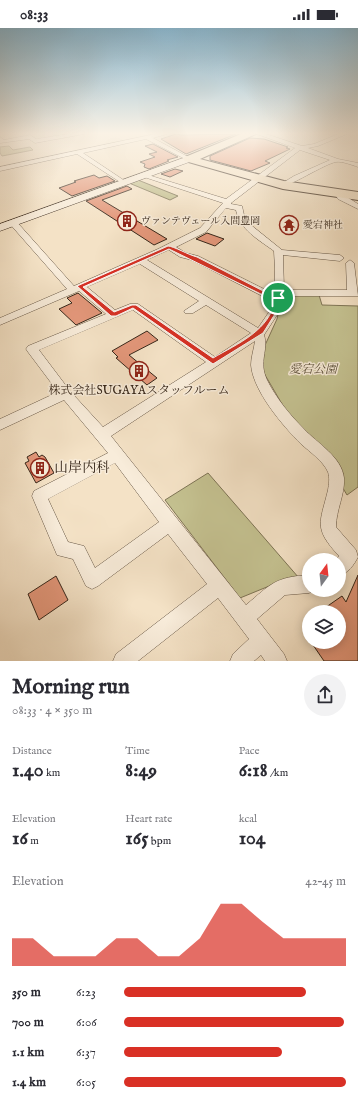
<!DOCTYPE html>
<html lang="en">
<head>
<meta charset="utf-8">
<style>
  :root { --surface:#fff; --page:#f2f2f3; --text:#2b2b33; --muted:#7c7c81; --accent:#d93025 }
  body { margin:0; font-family:"IM FELL English","Noto Serif JP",serif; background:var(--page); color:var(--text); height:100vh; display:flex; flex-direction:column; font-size:15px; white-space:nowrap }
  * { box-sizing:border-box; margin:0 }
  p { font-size:13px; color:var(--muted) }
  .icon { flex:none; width:22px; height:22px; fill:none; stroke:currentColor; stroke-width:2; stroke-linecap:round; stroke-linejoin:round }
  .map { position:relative; height:633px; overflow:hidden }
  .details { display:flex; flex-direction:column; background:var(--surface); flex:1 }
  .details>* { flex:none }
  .needle { width:26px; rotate:15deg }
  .tools { position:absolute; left:302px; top:525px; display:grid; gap:8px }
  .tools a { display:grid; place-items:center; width:44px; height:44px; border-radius:50%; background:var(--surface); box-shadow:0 2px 10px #0003; font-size:20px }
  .pin { position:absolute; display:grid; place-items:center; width:34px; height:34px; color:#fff; margin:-17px; border:2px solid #fff; border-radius:50%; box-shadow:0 1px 4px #0007 }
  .round { display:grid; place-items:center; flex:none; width:42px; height:42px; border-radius:21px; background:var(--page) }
  .head { display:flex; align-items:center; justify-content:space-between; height:68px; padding:0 12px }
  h1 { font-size:22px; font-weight:700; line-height:30px }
  .figures { display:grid; grid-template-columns:repeat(3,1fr); gap:6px; height:68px; padding:4px 12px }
  .figures div { display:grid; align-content:center }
  .figures b { font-size:20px; font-weight:700 }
  .figures small { font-size:11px; font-weight:400 }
  .figures p { font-size:11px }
  .chart { height:112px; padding:8px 12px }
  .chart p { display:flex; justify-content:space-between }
  .chart svg { width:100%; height:72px; margin-top:4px; fill:var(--accent); opacity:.7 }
  ul { padding:0 12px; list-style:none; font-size:13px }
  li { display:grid; grid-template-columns:64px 48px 1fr; align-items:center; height:30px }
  li i { height:10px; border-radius:5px; background:var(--accent) }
  .status { display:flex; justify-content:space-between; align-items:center; height:28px; padding:0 20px; background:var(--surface); direction:ltr }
  .status svg { height:11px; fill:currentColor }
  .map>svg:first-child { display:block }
  .green { fill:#c4c190; stroke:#7e7455 }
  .building { fill:#e3977a; stroke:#37271a }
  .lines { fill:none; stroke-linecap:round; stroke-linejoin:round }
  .street-casing { stroke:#665645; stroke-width:1 }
  .secondary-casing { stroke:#37271a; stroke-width:1 }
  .highway-casing { stroke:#37271a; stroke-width:2 }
  .street { fill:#f8ecda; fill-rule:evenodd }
  .secondary { fill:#f8ecda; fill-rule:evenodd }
  .highway { fill:#f4e2c6; fill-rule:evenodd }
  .route { fill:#d93025; stroke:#fff; fill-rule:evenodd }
  .labels { text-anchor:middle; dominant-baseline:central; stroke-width:3; stroke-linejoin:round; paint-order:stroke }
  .far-poi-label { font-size:10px; fill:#37271a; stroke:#f8ecda; text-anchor:start }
  .park-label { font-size:12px; font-style:italic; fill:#5a4e38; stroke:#f8ecda }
  .poi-label { font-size:12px; fill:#37271a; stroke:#f8ecda }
  .near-poi-label { font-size:14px; fill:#37271a; stroke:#f8ecda; text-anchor:start }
</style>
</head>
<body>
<div class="status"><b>08:33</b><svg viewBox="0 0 49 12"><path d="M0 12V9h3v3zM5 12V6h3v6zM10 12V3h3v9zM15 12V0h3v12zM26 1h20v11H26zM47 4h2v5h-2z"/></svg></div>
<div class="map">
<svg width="358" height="633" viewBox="0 0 358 633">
  <rect width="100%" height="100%" fill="#f4e2c6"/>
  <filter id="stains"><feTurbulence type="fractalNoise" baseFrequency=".005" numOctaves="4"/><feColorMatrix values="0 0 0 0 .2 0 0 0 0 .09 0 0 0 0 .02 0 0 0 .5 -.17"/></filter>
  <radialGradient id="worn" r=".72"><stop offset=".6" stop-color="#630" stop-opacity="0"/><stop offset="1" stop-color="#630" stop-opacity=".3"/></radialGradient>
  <g class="green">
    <polygon points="9,118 13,122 30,119 33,122 2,128 0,125 0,119"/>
    <polygon points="138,152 178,168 170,172 129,155"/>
    <polygon points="286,267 319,267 322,277 358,278 358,459 347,467 334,445 289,388 261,340 261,326 277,291 282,269"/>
    <polygon points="208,445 299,550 284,552 240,570 165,472"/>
  </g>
  <g class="building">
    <polygon points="176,106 181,107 236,106 186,126 161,111"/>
    <polygon points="250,110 264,111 288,119 286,120 290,121 265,133 270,135 251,143 210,132 210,128"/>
    <polygon points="153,116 178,129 167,132 169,133 149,141 144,139 145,136 140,134 155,129 149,126 157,124 145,118"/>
    <polygon points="175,141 183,143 170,149 161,146"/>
    <polygon points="94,147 99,150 107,148 115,153 72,168 59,160 76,154 74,153"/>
    <polygon points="127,158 132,161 102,172 167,211 154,217 86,173"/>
    <polygon points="207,205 224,211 215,218 196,211"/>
    <polygon points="78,265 102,285 76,297 59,281 72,275 67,270"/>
    <polygon points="147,303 158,312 129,327 157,350 147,357 116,330 118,329 112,323"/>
    <polygon points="36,424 39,429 42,427 45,429 54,445 36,455 25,435 29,433 27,429"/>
    <polygon points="358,547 358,633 324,633 311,614 339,614 339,584 319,584 342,568 346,574"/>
    <polygon points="56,548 68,572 39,592 28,566"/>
  </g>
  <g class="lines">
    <g class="street-casing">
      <g id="street">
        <polygon points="68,106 84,106 35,115 29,111 0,115 0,109 4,112 30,107 36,111"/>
        <polygon points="155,106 167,106 153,110 192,131 187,132 146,111 83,125 125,153 125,155 123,156 77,126 0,143 0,139"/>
        <path d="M257,106H266L302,118L314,116L338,106H347L318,118L308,120L338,131L358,135V139C352,137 342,133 336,134C324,136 288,160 281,158V156L294,148L330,132L300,122L231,175V176L242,178L244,187L251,197L282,222L340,227L344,230L340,233L283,227L284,262H347L346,235L350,232L354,235L358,268H283L279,284L264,307C269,322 258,333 267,352C276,370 290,387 304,401C317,415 342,429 344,450C345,467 336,482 336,499L356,522L358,529C354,537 348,545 339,548V532H335L339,528C313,500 320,495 328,462C329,456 330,450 328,444C323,433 310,424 301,416C283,398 253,363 251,337C251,329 254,321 255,313L111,408L246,577C271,556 275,549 309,547V562H315L309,565L285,567L257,591L284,626L287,633H265L261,627L254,633H230L233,626L249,611L218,570L138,633H113L116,626L207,556L168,506L98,558L92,561L86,558L73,531L57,527L32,468L34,463L108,425L64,372L0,402V391L58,364L28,324L26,321L28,318L106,286L79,263L0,297V290L67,261L9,195L10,193H16L74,258L158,221L200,200L223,175L141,148V146H145L226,171L295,120ZM226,180L236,182C239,201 259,212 274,223L275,241L274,266L198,228L186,225L176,219L206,204ZM169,222L180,229L192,232L266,270L273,272L269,284L258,300L147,232ZM140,236L199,273L184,283L185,285H193L206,277L251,305L215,329L138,276H130L115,282L87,259ZM133,282L206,334L103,399L70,363L39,322ZM115,435L159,494L95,540L84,518L68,514L48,471Z"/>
        <polygon points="339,164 358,176 358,181 338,171 335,166"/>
      </g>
    </g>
    <g class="secondary-casing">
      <polygon id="secondary" points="189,128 193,131 192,133 0,203 0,196"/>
    </g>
    <g class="highway-casing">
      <polygon id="highway" points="241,106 256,106 200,131 284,153 358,164 358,172 283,161 185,133 183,131 185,129"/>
    </g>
    <use href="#street" class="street"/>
    <use href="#secondary" class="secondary"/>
    <use href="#highway" class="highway"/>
  </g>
  <linearGradient id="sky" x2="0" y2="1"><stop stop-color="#89b8d2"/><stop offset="0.54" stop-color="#faf2e5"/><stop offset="1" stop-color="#faf2e5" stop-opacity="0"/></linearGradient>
  <rect width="358" height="195" fill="url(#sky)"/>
  <path class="route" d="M168,218C173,218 189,227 197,229L271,267L281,269L280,278L263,305L213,336L133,280L116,288H111L77,258ZM169,221L267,269L275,271C271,302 237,316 213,330L136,277H132L114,284L83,259Z"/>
  <defs>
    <g id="building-ring" transform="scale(1)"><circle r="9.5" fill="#f8ecda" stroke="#8f2418" stroke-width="1.5"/><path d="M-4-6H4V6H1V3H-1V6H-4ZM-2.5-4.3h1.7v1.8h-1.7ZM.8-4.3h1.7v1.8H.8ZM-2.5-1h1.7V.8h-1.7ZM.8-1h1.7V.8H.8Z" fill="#8f2418"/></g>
    <g id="temple-ring" transform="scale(1)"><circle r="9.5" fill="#f8ecda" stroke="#8f2418" stroke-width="1.5"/><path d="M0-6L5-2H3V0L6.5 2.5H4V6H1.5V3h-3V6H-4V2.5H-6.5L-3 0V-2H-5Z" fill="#8f2418"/></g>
  </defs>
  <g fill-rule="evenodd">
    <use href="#building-ring" x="127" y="193"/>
    <use href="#temple-ring" x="289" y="197"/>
    <use href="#building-ring" x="139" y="343"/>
    <use href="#building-ring" x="40" y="440"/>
  </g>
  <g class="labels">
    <g class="far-poi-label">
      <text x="141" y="193">ヴァンテヴェール入間豊岡</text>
      <text x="303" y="197">愛宕神社</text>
    </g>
    <g class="park-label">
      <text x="313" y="341">愛宕公園</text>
    </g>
    <g class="poi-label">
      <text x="139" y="362">株式会社SUGAYAスタッフルーム</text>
    </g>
    <g class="near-poi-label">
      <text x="54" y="440">山岸内科</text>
    </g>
  </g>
  <rect width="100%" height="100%" filter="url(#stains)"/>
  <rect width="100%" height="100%" fill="url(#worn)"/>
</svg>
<div class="tools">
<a><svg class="needle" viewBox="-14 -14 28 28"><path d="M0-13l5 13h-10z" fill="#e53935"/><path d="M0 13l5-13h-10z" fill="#7c7c81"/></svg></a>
<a><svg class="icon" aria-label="layers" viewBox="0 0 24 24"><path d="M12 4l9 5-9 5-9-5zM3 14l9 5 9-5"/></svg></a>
</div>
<div class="pin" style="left:278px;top:270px;background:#1e9e55"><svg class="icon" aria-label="arrive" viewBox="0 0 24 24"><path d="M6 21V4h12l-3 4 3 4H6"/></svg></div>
</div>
<section class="details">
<div class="head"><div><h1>Morning run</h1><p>08:33 · 4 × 350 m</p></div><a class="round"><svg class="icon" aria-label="share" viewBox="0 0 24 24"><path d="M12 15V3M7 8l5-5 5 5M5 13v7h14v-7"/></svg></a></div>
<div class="figures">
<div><p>Distance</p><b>1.40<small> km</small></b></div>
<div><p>Time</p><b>8:49</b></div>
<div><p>Pace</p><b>6:18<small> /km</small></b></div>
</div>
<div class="figures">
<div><p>Elevation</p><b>16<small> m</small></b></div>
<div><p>Heart rate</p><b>165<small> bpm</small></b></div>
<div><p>kcal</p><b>104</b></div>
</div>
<div class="chart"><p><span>Elevation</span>42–45 m</p>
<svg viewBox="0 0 160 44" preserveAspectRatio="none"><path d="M0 44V27L10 27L20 38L30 38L40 38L50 27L60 27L70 38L80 38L90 27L100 6L110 6L120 17L130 27L140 27L150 27L160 27V44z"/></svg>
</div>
<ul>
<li><b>350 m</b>6:23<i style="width:82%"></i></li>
<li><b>700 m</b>6:06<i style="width:99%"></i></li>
<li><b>1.1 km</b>6:37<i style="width:71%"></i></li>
<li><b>1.4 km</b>6:05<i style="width:100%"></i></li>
</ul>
</section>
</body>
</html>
